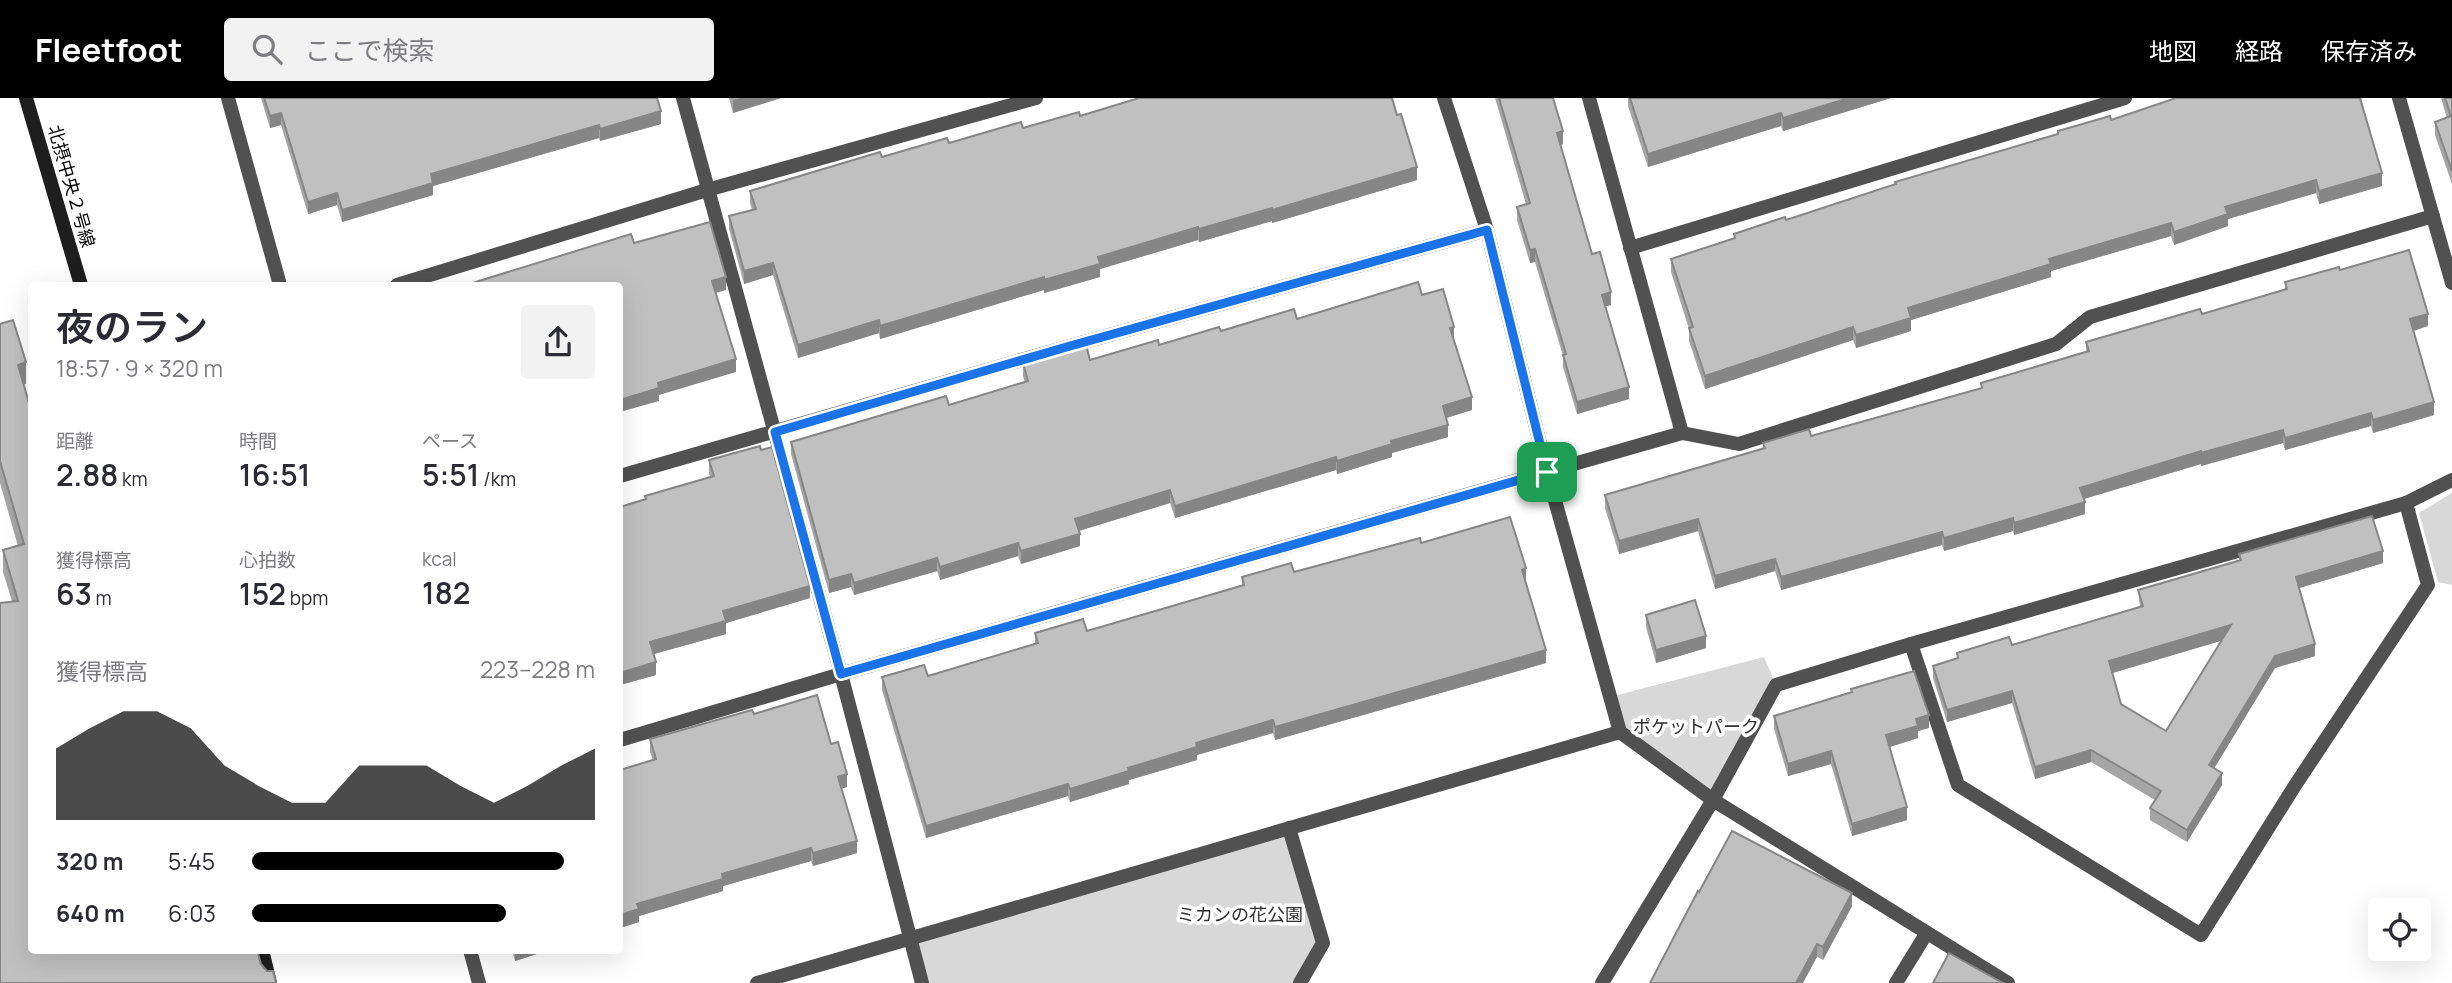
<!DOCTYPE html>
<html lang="ja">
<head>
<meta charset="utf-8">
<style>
  :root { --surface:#fff; --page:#f2f2f3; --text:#2b2b33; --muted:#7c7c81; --accent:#000 }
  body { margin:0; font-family:Manrope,"Noto Sans JP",sans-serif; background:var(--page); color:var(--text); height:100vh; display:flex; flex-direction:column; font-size:26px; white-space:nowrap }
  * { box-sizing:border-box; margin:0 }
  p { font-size:23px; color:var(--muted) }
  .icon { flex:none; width:38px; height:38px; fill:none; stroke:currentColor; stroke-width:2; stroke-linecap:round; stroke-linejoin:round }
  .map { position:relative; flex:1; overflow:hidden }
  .drawer { position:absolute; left:28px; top:184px; width:595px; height:672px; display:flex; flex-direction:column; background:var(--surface); border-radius:7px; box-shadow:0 7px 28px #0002 }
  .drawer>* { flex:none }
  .tools { position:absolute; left:2368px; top:800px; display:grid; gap:14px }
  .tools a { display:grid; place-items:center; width:63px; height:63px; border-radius:7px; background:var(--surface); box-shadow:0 7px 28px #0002; font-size:35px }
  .pin { position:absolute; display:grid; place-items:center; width:60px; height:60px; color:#fff; margin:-30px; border-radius:14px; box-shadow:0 4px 10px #0006 }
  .round { display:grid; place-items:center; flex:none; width:74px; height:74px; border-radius:7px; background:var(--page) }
  .summary { display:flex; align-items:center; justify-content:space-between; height:119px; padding:0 28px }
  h1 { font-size:38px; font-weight:600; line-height:52px }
  .figures { display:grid; grid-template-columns:repeat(3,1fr); gap:10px; height:119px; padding:7px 28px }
  .figures div { display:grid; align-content:center }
  .figures b { font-size:30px; font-weight:600 }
  .figures small { font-size:19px; font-weight:400 }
  .figures p { font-size:19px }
  .chart { height:196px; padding:14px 28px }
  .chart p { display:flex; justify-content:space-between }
  .chart svg { width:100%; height:126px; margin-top:7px; fill:var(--accent); opacity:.7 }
  ul { padding:0 28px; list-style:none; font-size:23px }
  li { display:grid; grid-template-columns:112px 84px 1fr; align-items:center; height:52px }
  li i { height:18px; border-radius:9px; background:var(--accent) }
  header { display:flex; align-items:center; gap:42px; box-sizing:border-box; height:98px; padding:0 35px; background:var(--accent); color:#fff }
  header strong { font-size:33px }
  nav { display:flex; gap:38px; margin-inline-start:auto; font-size:24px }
  .search { width:490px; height:63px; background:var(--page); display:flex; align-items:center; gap:18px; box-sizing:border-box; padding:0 24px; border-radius:7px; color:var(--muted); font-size:26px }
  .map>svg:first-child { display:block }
  .green { fill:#d8d8d8 }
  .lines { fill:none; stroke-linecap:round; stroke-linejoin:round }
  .street { stroke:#515151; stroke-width:14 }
  .secondary { stroke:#1e1e1e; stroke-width:14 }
  .wall { fill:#a5a5a5; fill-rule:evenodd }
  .shaded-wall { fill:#868686 }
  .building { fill:#c0c0c0; stroke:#868686; stroke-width:2; fill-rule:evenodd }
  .route-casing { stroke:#fff; stroke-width:14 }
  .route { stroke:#1a73e8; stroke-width:9 }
  .labels { text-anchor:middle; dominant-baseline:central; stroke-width:7; stroke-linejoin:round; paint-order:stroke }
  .street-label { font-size:18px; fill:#000; stroke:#fff }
  .park-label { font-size:18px; fill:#2f2f2f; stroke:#fff }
</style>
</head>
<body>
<header>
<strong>Fleetfoot</strong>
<div class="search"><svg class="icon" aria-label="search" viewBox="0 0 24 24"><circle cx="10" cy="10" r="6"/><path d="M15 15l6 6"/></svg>ここで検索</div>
<nav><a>地図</a><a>経路</a><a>保存済み</a></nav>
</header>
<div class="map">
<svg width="2452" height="885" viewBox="0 0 2452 885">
  <rect width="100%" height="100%" fill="#fff"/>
  <g class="green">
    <polygon points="2452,395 2452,487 2438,484 2419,415"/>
    <polygon points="1764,559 1776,587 1713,702 1620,634 1610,599"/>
    <polygon points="1289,730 1323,845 1300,885 922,885 910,842"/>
  </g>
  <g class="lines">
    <g class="street">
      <polyline points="228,0 280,187"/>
      <polyline points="683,0 841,576 922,885"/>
      <polyline points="1444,0 1487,132 1547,374 1620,634 1713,702 2008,885"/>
      <polyline points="1589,0 1682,335"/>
      <polyline points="2399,0 2452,185"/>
      <polyline points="1630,150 2125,0"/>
      <polyline points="397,187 707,92 1036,0"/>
      <polyline points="620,378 1070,248 1487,132"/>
      <polyline points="1911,546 1958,687 2201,837 2294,689 2428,487 2406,405 2452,382"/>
      <polyline points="620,642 841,576 1682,335 1739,346 2056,246 2090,219 2433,118"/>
      <polyline points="1289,730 1323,845 1300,885"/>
      <polyline points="470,852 479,885"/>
      <polyline points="757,885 1620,634"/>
      <polyline points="1602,885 1713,702 1776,587 1911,546 2406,405"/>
      <polyline points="1896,885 1926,836"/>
    </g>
    <g class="secondary">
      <polyline points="26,0 81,187"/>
      <polyline points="262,852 270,885"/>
    </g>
  </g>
  <g class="wall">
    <polygon points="261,0 657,0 661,26 600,43 599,40 433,88 433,97 342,124 337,107 308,116 281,27 270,30"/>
    <polygon points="729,0 781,0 733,15"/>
    <polygon points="1495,0 1553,0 1563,46 1560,47 1592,156 1611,207 1606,208 1629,301 1577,316 1563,269 1563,258 1535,164 1530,165 1517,122 1517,109 1526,106"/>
    <polygon points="1628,0 1891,0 1783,33 1781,28 1648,69 1628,8"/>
    <polygon points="2361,0 2382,88 2319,106 2316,95 2228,121 2228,128 2174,147 2171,138 2051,173 2051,179 1911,222 1911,233 1856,250 1853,242 1705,291 1689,243 1689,231 1671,174 1671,161 1734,141 1734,136 1786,122 2058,36 2058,33 2111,22"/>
    <polygon points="2441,0 2452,0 2452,86 2435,37 2435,24 2447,20"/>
    <polygon points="1080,18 1417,82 1272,125 1272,123 1199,144 1198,142 1100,171 1100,179 1044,195 1044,192 880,241 879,235 798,260 773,177 744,186 729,131 729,118 752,112 750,105 750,93 882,59"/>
    <polygon points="2340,172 2428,228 2413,233 2434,317 2373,335 2371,328 2285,352 2283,345 2201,368 2201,366 2084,401 2085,416 2014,437 2013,433 1944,453 1942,447 1781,492 1775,473 1715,491 1698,433 1619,456 1605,410 1605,397 1763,351 1763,345 1811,338 1981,290 1981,285 2086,253 2086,244 2202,216 2285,192 2285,184"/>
    <polygon points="1422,197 1454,242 1472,312 1446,320 1448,339 1392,355 1392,359 1337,376 1336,372 1175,420 1170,405 1079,433 1080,448 1021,466 1018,458 940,482 937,473 854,497 851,489 829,495 791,356 791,344 949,307 1025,285 1023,278 1023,265 1090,262 1221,233 1297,221"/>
    <polygon points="0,226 26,286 23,286 32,315 0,885 12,503 3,474 3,452 18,448 0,385"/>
    <polygon points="709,362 810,500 726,525 726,536 654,556 656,577 620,587 620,409 645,402 645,398 710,379 709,375"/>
    <polygon points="1421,445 1526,483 1525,483 1546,565 1275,642 1273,635 1197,657 1197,662 1129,682 1129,686 1070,704 1068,698 926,740 882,592 882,579 928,578 1035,546 1035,535 1087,533 1242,487 1242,479 1294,474"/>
    <path d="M2239,456L2383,465L2299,490L2315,558L2275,570L2214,670L2222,687L2187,744L2150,722V710L2155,702L2091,664L2035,681L2012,605L1947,624L1933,580V568L1957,561V555L2012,547L2140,509L2138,492L2239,463ZM2222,542L2166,633L2121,606L2112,575Z"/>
    <polygon points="1646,517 1706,550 1656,565 1646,529"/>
    <polygon points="1851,591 1929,630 1918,633 1918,640 1890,649 1907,722 1852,738 1831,666 1788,678 1774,631 1774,618 1851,595"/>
    <polygon points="754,616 831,646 847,689 841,691 857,755 813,768 811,763 723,788 723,793 639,818 639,824 620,830 653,662 650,654 650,641"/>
    <polygon points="1699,794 1852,808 1823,862"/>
    <polygon points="512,852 549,852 515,863"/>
  </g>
  <g class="shaded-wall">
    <polygon points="741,0 781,0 733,15 733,2"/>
    <polygon points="1849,0 1891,0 1783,33 1783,20"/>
    <polygon points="661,13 661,26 600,43 600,31"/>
    <polygon points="281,15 281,27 270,30 270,18"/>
    <polygon points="1781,15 1781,28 1648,69 1648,56"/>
    <polygon points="599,27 599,40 433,88 433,97 342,124 342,112 431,76"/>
    <polygon points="1563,33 1563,46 1557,48 1557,35"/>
    <polygon points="1417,69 1417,82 1272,125 1272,112"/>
    <polygon points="2382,75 2382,88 2319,106 2319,93"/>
    <polygon points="2316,82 2316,95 2228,121 2228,128 2174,147 2174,134 2225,109"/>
    <polygon points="337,95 337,107 308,116 308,104"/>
    <polygon points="1272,110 1272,123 1199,144 1199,131"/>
    <polygon points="2171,125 2171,138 2051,173 2051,179 1911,222 1911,233 1856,250 1856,237 1908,210 2049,161"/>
    <polygon points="1198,129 1198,142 1100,171 1100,179 1044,195 1044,182 1098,159"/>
    <polygon points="1535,151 1535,164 1530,165 1530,152"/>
    <polygon points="773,165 773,177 744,186 744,173"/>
    <polygon points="726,179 726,192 712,196 712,183"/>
    <polygon points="1044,179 1044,192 880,241 880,228"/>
    <polygon points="1611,194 1611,207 1602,209 1602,197"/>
    <polygon points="2428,216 2428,228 2410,234 2410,221"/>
    <polygon points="879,222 879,235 798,260 798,247"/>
    <polygon points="1454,229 1454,242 1450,230"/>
    <polygon points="1853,229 1853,242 1705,291 1705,278"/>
    <polygon points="736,261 736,274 659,297 659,303 620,314 620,302 658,285"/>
    <polygon points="26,264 26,286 18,288 18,267"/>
    <polygon points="1629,289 1629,301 1577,316 1577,304"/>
    <polygon points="1472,299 1472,312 1443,321 1443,308"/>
    <polygon points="2434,304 2434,317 2373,335 2373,322"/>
    <polygon points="2371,315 2371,328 2285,352 2285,340"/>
    <polygon points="1448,327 1448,339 1392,355 1392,359 1337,376 1337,363 1391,343"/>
    <polygon points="2283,332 2283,345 2201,368 2201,355"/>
    <polygon points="2201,353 2201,366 2080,402 2080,390"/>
    <polygon points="1336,359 1336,372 1175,420 1175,408"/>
    <polygon points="1170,392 1170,405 1075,434 1075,421"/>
    <polygon points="2085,404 2085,416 2014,437 2014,425"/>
    <polygon points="2013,420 2013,433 1944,453 1944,440"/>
    <polygon points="1698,421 1698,433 1619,456 1619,443"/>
    <polygon points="1942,434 1942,447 1781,492 1781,479"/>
    <polygon points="1080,436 1080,448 1021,466 1021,453"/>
    <polygon points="1018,445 1018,458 940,482 940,469"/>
    <polygon points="2383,453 2383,465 2296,491 2296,479"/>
    <polygon points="937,460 937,473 854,497 854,485"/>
    <polygon points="1775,461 1775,473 1715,491 1715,478"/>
    <polygon points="1526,470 1526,483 1522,484 1522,472"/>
    <polygon points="851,476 851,489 829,495 829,482"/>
    <polygon points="810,488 810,500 726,525 726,536 650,557 650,544 723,513"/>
    <polygon points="2231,527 2231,540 2109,576 2109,563"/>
    <polygon points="1706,538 1706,550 1656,565 1656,552"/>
    <polygon points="2315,546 2315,558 2275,570 2209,679 2209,667 2275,558"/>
    <polygon points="1546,552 1546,565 1275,642 1275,629"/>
    <polygon points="656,564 656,577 620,587 620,575"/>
    <polygon points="2012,593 2012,605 1947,624 1947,612"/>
    <polygon points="1929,617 1929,630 1918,633 1918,640 1886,650 1886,637 1916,621"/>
    <polygon points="1273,622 1273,635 1197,657 1197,662 1129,682 1129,686 1070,704 1070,691 1196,645"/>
    <polygon points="2091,652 2091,664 2035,681 2035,669"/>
    <polygon points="1831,653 1831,666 1788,678 1788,666"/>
    <polygon points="2222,675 2222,687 2187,744 2187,732"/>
    <polygon points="847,676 847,689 838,692 838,679"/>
    <polygon points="1068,686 1068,698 926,740 926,728"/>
    <polygon points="1907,709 1907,722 1852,738 1852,726"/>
    <polygon points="857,743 857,755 813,768 813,755"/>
    <polygon points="811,750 811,763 723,788 723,793 639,818 639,824 620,830 620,817 637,806 722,776"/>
    <polygon points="1852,795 1852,808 1823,862 1823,849"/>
    <polygon points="1817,846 1817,859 1803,885 1796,885"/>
    <polygon points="515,852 549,852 515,863"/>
  </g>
  <g class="building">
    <polygon points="264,0 657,0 661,13 600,31 599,27 431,76 433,85 342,112 337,95 308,104 281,15 270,18"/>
    <polygon points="1139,0 1392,0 1397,17 1401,16 1417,69 1272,112 1272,110 1199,131 1198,129 1098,159 1100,166 1044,182 1044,179 880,228 879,222 798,247 773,165 744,173 729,118 756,111 750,93 880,54 882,59 947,40 949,45 1021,24 1023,30 1079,14 1080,18"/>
    <polygon points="1499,0 1553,0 1563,33 1557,35 1592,156 1600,154 1611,194 1602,197 1629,289 1577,304 1563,257 1566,256 1535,151 1530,152 1517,109 1530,105"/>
    <polygon points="1630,0 1849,0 1783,20 1781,15 1648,56"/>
    <polygon points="2176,0 2360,0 2382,75 2319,93 2316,82 2225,109 2228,116 2174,134 2171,125 2049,161 2051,166 1908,210 1911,220 1856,237 1853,229 1705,278 1689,230 1693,229 1671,161 1735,140 1734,136 1785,119 1786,122 1896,86 1895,84 2058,36 2058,33 2110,18 2111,22"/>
    <polygon points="2445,0 2452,0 2452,73 2435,24 2451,18"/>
    <polygon points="710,124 726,179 712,183 736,261 658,285 659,290 620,302 620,187 466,187 631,136 634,145"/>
    <polygon points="2409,152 2428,216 2410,221 2434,304 2373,322 2371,315 2285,340 2283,332 2201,355 2201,353 2080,390 2085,404 2014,425 2013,420 1944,440 1942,434 1781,479 1775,461 1715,478 1698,421 1619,443 1605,397 1765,350 1763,345 1809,331 1811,338 1982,290 1981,285 2089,253 2086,244 2200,211 2202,216 2287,191 2285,184 2339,169 2340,172"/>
    <polygon points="1418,184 1422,197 1443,191 1454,229 1450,230 1472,299 1443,308 1448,327 1391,343 1392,346 1337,363 1336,359 1175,408 1170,392 1075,421 1080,436 1021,453 1018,445 940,469 937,460 854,485 851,476 829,482 791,344 946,298 949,307 1028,283 1023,265 1086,247 1090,262 1158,242 1159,247 1219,229 1221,233 1294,211 1297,221"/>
    <polygon points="13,222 26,264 18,267 32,315 32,852 257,852 261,866 267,873 273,873 276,885 0,885 0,505 18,503 3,452 24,446 0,363 0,226"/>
    <polygon points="760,348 761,352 772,349 810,488 723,513 726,523 650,544 656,564 620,575 620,409 646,401 645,398 714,378 709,362"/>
    <path d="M2372,418L2383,453L2296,479L2315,546L2275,558L2209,667L2222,675L2187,732L2150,710L2161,693L2091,652L2035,669L2012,593L1947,612L1933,568L1958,560L1957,555L2009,539L2012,547L2143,508L2138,492L2241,462L2239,456ZM2231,527L2166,633L2121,606L2109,563Z"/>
    <polygon points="1510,419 1526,470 1522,472 1546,552 1275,629 1273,622 1196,645 1197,649 1128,670 1129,673 1070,691 1068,686 926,728 882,579 924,567 928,578 1038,545 1035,535 1083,521 1087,533 1244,487 1242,479 1291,465 1294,474 1420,440 1421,445"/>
    <polygon points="1695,502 1706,538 1656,552 1646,517"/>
    <polygon points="1914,573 1929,617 1916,621 1918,628 1886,637 1907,709 1852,726 1831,653 1788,666 1774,618 1852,594 1851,591"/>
    <polygon points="817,597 831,646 838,644 847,676 838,679 857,743 813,755 811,750 722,776 723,781 637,806 639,811 620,817 620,672 656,661 650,641 752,612 754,616"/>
    <polygon points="1732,733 1852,795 1823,849 1817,846 1796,885 1650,885 1698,793 1699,794"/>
    <polygon points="1949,855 2003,885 1933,885"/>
  </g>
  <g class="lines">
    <g class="route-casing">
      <polygon id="route" points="1487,132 1547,374 841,576 775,334 1070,248"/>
    </g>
    <use href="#route" class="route"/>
  </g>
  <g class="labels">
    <g class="street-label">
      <text transform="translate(72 88) rotate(74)">北摂中央２号線</text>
    </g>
    <g class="park-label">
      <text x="1696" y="628">ポケットパーク</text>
      <text x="1240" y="816">ミカンの花公園</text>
    </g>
  </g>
</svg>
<div class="tools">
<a><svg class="icon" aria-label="locate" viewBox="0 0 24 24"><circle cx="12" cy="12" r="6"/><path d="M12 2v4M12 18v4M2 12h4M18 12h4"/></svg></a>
</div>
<div class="pin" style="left:1547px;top:374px;background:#1e9e55"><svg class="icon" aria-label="arrive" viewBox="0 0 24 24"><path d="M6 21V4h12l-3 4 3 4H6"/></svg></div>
<section class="drawer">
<div class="summary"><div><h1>夜のラン</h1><p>18:57 · 9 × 320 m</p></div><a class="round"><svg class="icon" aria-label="share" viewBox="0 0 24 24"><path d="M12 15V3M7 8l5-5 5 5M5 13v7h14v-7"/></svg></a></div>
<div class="figures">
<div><p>距離</p><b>2.88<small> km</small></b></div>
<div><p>時間</p><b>16:51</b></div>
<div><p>ペース</p><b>5:51<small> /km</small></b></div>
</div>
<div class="figures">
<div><p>獲得標高</p><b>63<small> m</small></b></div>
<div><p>心拍数</p><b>152<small> bpm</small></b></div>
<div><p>kcal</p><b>182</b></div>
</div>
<div class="chart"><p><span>獲得標高</span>223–228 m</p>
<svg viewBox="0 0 160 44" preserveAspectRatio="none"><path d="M0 44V19L10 12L20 6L30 6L40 12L50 25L60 32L70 38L80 38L90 25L100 25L110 25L120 32L130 38L140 32L150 25L160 19V44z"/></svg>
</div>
<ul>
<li><b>320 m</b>5:45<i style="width:91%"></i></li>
<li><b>640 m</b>6:03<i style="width:74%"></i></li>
</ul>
</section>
</div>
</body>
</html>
